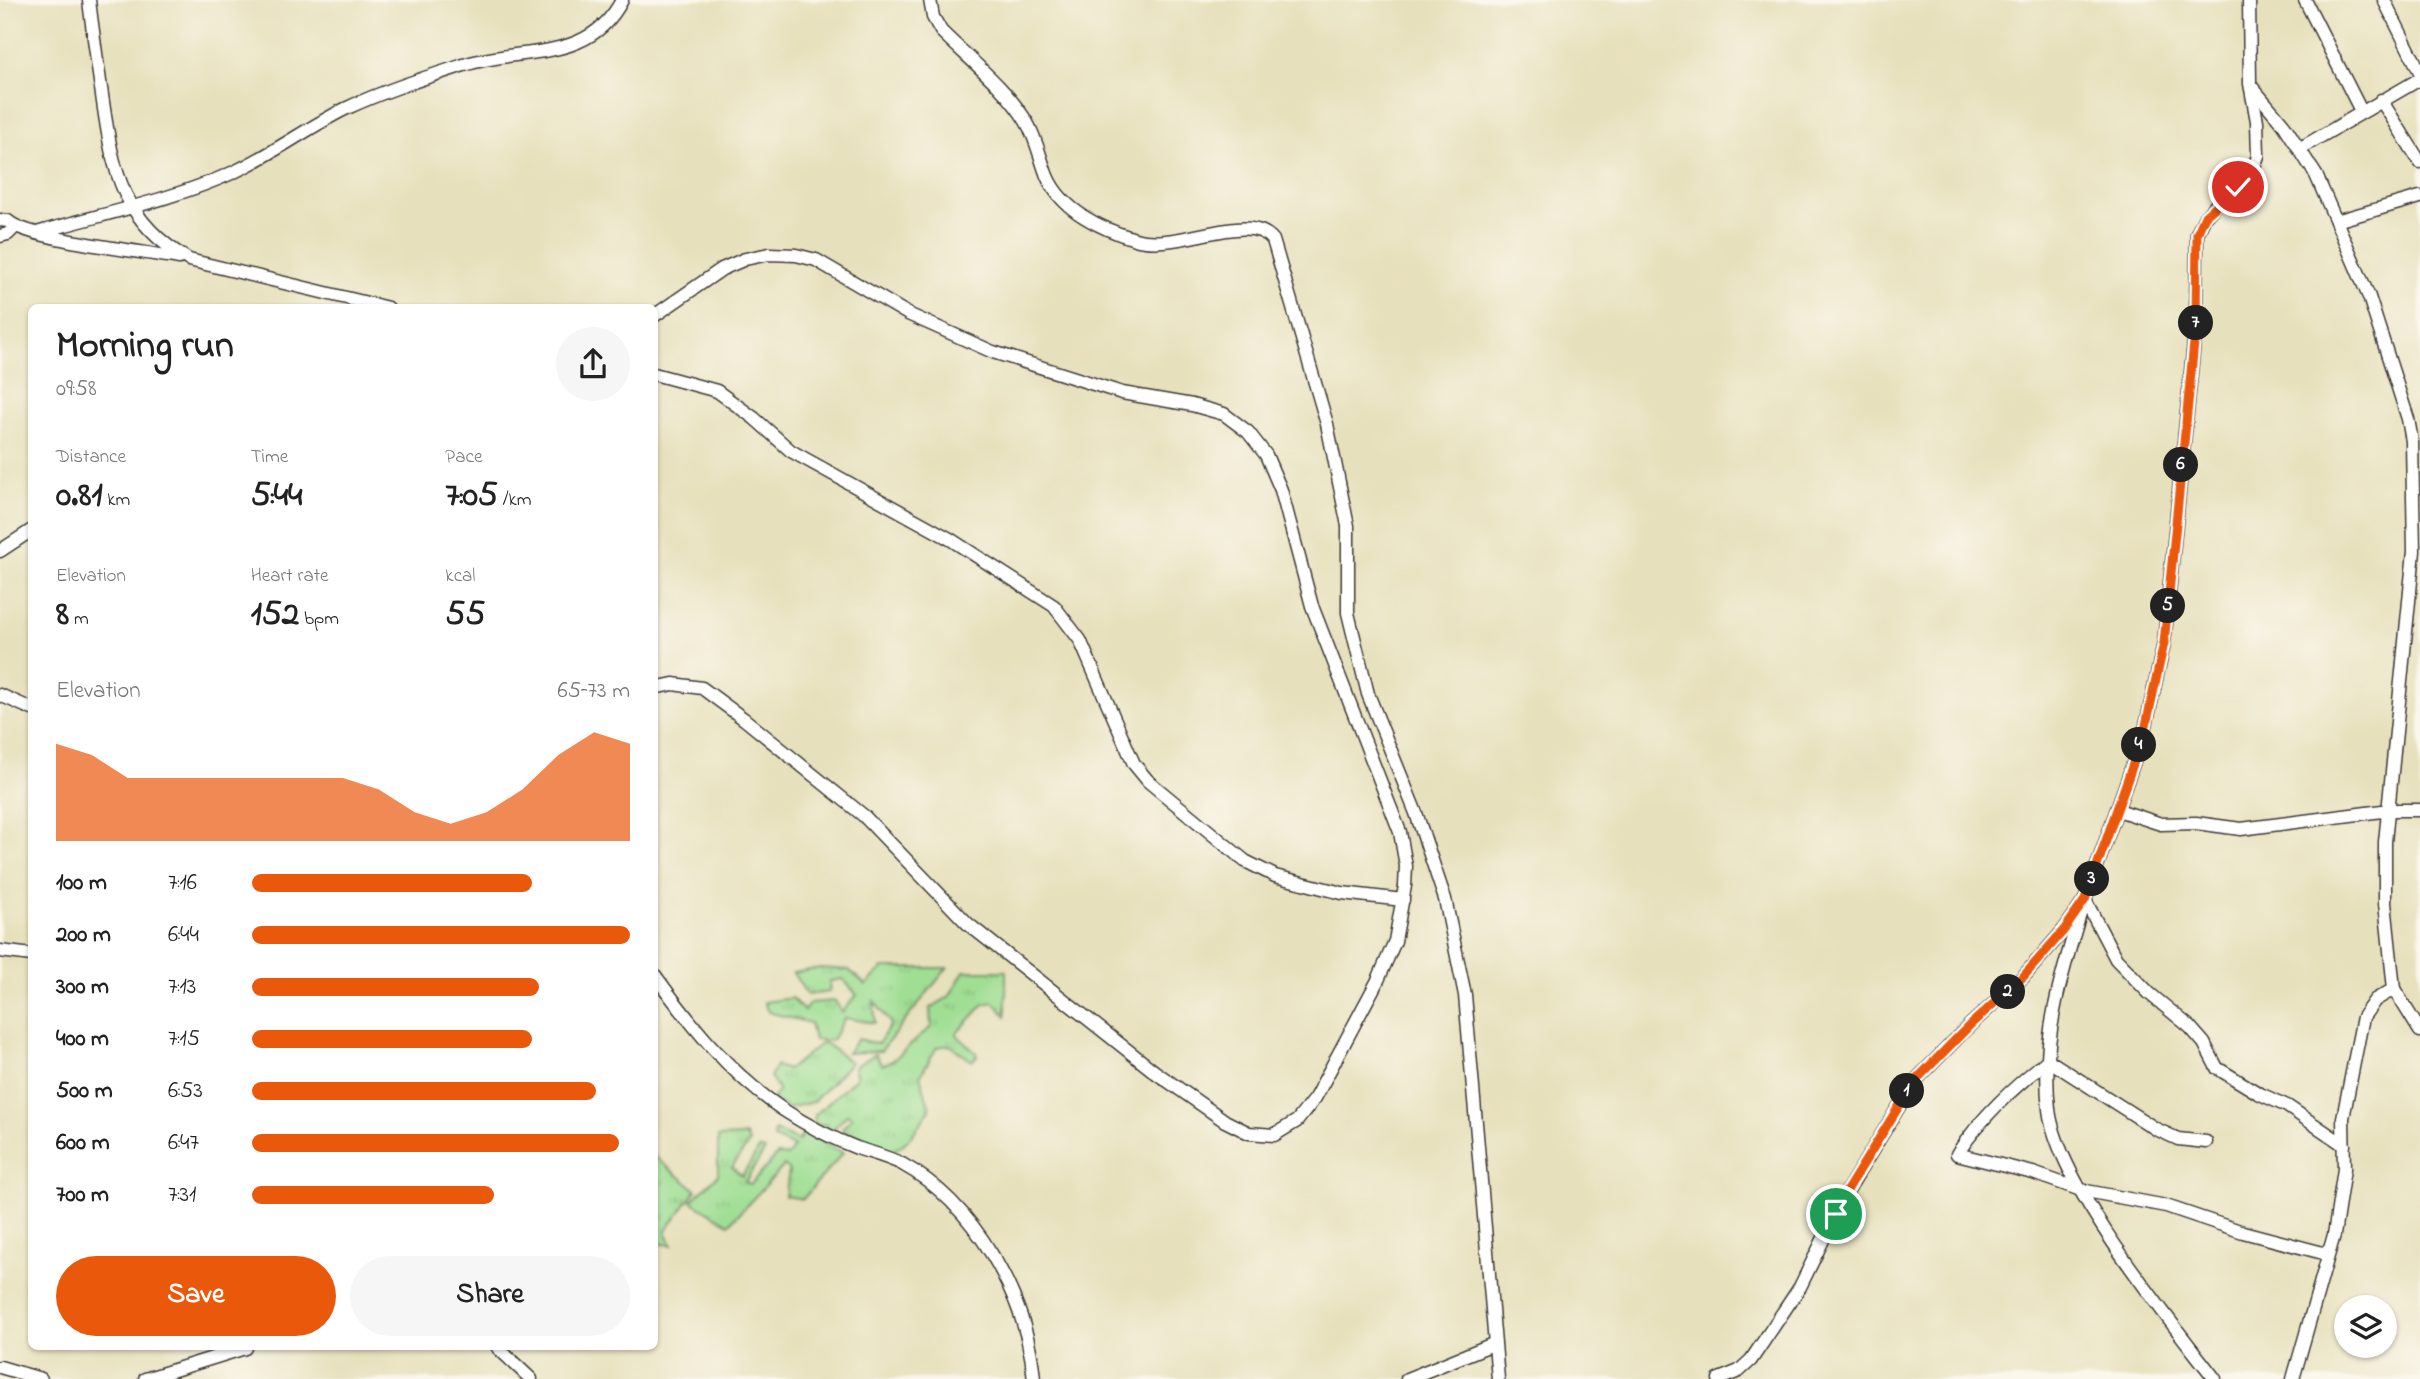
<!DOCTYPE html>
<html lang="en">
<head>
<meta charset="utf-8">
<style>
  :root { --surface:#fff; --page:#f6f6f6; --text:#222; --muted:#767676; --accent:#ea580c }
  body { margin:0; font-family:"Indie Flower",sans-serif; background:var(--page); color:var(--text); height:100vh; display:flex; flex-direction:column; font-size:26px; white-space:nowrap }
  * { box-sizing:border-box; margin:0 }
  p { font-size:23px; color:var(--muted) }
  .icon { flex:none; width:38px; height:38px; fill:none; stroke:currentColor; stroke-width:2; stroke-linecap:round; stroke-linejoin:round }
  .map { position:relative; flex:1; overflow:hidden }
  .panel { position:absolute; left:28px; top:304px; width:630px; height:1046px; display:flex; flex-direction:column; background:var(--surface); border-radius:10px; box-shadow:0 2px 5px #0004 }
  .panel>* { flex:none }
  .buttons { position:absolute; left:2334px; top:1295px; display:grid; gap:14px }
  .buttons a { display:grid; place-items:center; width:63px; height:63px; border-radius:50%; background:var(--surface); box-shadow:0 2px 5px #0004; font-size:35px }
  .pin { position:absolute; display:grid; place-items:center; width:60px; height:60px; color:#fff; margin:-30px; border:4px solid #fff; border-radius:50%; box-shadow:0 2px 7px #0007 }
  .km { position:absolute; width:35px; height:35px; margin:-18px; border-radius:50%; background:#222; color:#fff; font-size:19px; line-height:35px; text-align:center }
  .round { display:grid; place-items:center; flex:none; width:74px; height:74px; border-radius:37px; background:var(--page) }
  .head { display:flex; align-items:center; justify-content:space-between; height:119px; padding:0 28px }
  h1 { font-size:38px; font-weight:700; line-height:52px }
  .figures { display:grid; grid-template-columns:repeat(3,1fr); gap:10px; height:119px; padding:7px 28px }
  .figures div { display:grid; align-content:center }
  .figures b { font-size:35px; font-weight:700 }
  .figures small { font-size:19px; font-weight:400 }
  .figures p { font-size:19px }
  .chart { height:196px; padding:14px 28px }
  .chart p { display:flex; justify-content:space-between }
  .chart svg { width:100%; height:126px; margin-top:7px; fill:var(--accent); opacity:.7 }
  .cta { display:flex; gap:14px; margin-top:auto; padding:14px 28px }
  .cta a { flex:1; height:80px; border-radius:42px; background:var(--accent); color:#fff; font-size:28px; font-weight:700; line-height:80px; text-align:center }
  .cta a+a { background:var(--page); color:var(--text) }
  ul { padding:0 28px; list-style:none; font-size:23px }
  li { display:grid; grid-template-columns:112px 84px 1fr; align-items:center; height:52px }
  li i { height:18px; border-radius:9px; background:var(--accent) }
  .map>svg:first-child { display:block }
  .grass { fill:url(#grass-tufts); stroke:#5e7d58; stroke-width:2 }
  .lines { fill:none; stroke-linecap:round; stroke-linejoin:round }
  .minor-casing { stroke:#3a3934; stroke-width:15 }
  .minor { stroke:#fff; stroke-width:12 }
  .route-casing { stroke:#fff; stroke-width:14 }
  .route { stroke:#ea580c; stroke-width:9 }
</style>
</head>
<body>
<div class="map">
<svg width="2420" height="1379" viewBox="0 0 2420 1379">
  <defs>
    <pattern id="grass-tufts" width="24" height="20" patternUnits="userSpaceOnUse" patternTransform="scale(1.75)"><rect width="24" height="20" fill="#9fde93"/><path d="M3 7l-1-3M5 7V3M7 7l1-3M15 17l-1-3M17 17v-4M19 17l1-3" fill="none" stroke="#88be7e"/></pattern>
  </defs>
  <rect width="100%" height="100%" fill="#fbf7ec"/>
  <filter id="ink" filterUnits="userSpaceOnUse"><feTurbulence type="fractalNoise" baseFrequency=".0143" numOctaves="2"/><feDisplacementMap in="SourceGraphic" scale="14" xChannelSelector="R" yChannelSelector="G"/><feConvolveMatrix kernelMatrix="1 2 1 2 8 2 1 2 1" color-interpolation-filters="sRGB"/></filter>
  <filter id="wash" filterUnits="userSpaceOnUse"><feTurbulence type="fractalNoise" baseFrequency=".00686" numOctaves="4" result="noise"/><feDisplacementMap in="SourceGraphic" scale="28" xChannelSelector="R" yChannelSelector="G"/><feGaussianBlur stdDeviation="1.57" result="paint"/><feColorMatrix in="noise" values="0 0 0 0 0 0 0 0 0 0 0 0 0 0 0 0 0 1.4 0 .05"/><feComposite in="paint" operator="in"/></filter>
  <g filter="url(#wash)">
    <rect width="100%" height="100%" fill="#e7e0bc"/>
    <g class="grass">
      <polygon points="821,968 849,970 866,985 883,968 947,968 881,1051 847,1053 858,1039 878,1044 891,1024 874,1001 875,1023 845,1018 832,1040 814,1040 810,1023 768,1012 764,1002 792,998 804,1011 810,1003 835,1001 842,1012 857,995 843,979 830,981 829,992 807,995 793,973"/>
      <path d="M964,971H1006V1016L994,1002L984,1004L956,1034L978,1055L972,1061L950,1045L937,1047L920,1076L930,1109C916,1129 905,1153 879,1153L865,1137L858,1146L842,1128L852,1118L848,1114L830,1132L826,1124L814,1126L815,1115L857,1077L854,1067L875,1054L882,1065L892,1061L931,1027L930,1008L949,997Z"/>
      <polygon points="823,1042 851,1062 813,1102 788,1108 772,1099 779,1090 770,1077 776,1066 788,1070"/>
      <polygon points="775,1131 799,1141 804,1131 843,1153 803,1199 785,1196 789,1171 784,1166 729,1224 691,1201 718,1175 718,1137 746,1136 749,1143 732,1167 742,1176 759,1149 765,1150 745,1182 751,1184 777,1155 788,1156 794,1147 774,1138"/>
      <polygon points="654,1156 696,1190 666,1231 672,1245 655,1243"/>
    </g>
  </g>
  <g filter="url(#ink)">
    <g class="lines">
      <g class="minor-casing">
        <g id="minor">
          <path d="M89,0C93,34 98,68 103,102C113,172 123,222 189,260L388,308"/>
          <path d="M930,0L933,17L941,31C969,59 1005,87 1026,121C1036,137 1040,158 1047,176C1061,210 1101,229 1135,239C1177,252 1249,209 1273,240L1327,424L1348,526V613L1368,694L1416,813L1445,899L1465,995L1498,1379"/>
          <polyline points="2305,0 2361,111"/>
          <polyline points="2384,0 2420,72"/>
          <polyline points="2252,87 2284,125 2316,175 2369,297 2408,419 2412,441 2414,551 2385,842 2385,903 2394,989 2420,1031"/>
          <polyline points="2381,100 2420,162"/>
          <polyline points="2299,149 2420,79"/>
          <path d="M0,220L8,221C27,239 146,252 179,258"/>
          <polyline points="2336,221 2420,197"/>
          <path d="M37,233C102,214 173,200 234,172C273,154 307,128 345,109C383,91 424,78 464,65C523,46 589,64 622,0"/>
          <polyline points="0,236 8,234 14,228"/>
          <polyline points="654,316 722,269 745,259 769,254 796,255 816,260 908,314 993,352 1122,393 1192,405 1224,414 1248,432 1266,455 1281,490 1312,606 1400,832 1406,866 1405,886 1395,941 1378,980 1315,1098 1297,1121 1274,1135 1249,1133 1225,1121 1155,1072 968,924 864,816 744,719 702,688 673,684 654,688"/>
          <polyline points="654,374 717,391 754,418 791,451 950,539 1054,606 1080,640 1134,764 1148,781 1245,861 1275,876 1342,893 1403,900"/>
          <polyline points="0,551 32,530"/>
          <polyline points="0,695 32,709"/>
          <polyline points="2118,810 2161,824 2196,823 2241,829 2390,810 2420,810"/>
          <polyline points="2085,900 2116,959 2150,994 2190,1027 2204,1043 2217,1068 2258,1093 2287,1106 2344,1145"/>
          <path d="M2081,911C2061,975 2041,1041 2049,1109C2057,1183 2168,1318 2215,1379"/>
          <polyline points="0,951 32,955"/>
          <path d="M654,974C691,1025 729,1073 782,1109C805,1124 831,1138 857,1148C872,1153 888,1157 902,1164C975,1204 1027,1297 1034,1379"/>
          <path d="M2206,1142L2178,1139L2156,1129L2048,1060C2013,1088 1982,1116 1957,1154L2033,1173L2081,1190L2166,1206L2243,1232L2327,1254"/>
          <polyline points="498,1348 531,1379"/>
          <polyline points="0,1367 41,1379"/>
          <polyline points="145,1379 245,1348"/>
          <polyline points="1407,1379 1493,1344"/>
          <polyline points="1719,1379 1739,1371 1751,1360 1800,1287 1846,1193 1914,1082 1970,1025 2023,977 2064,930 2085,900 2145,730 2164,643 2196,322 2197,234 2205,217 2218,203 2249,180 2258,156 2257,121 2250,84 2249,0"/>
          <polyline points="2293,1379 2334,1235 2344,1169 2343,1118 2363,1017 2375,1000 2394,989"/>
        </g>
      </g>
      <use href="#minor" class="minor"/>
    </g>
  </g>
  <g class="lines" filter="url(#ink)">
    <g class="route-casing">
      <polyline id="route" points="1836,1214 1846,1192 1914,1082 1970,1025 2023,977 2064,930 2085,900 2145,730 2164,643 2196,323 2197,234 2205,216 2238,187"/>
    </g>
    <use href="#route" class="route"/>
  </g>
</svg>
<div class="buttons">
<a><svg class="icon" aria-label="layers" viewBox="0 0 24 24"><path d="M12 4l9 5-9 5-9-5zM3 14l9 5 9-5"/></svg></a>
</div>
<div class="pin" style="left:1836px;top:1214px;background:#1e9e55"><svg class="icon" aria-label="arrive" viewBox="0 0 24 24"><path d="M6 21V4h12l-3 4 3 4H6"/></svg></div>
<div class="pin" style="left:2238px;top:187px;background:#d93025"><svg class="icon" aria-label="check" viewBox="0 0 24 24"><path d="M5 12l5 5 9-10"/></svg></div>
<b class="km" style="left:1907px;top:1091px">1</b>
<b class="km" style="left:2008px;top:992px">2</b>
<b class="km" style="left:2092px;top:879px">3</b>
<b class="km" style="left:2139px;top:745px">4</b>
<b class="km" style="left:2168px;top:606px">5</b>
<b class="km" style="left:2181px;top:465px">6</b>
<b class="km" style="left:2196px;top:323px">7</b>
<section class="panel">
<div class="head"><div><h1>Morning run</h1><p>09:58</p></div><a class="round"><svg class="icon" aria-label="share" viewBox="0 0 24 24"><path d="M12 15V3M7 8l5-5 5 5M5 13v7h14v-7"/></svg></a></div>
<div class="figures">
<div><p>Distance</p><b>0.81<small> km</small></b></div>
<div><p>Time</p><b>5:44</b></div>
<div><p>Pace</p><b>7:05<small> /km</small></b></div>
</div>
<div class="figures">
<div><p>Elevation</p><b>8<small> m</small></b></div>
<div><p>Heart rate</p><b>152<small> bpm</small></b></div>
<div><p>kcal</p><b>55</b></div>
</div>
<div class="chart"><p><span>Elevation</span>65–73 m</p>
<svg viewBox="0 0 160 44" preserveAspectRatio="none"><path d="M0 44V10L10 14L20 22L30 22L40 22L50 22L60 22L70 22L80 22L90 26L100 34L110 38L120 34L130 26L140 14L150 6L160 10V44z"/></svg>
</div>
<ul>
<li><b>100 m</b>7:16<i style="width:74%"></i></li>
<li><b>200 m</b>6:44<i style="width:100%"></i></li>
<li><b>300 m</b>7:13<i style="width:76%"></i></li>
<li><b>400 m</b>7:15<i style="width:74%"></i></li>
<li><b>500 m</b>6:53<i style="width:91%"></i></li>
<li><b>600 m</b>6:47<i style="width:97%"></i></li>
<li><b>700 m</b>7:31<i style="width:64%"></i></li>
</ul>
<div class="cta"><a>Save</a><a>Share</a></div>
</section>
</div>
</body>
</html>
